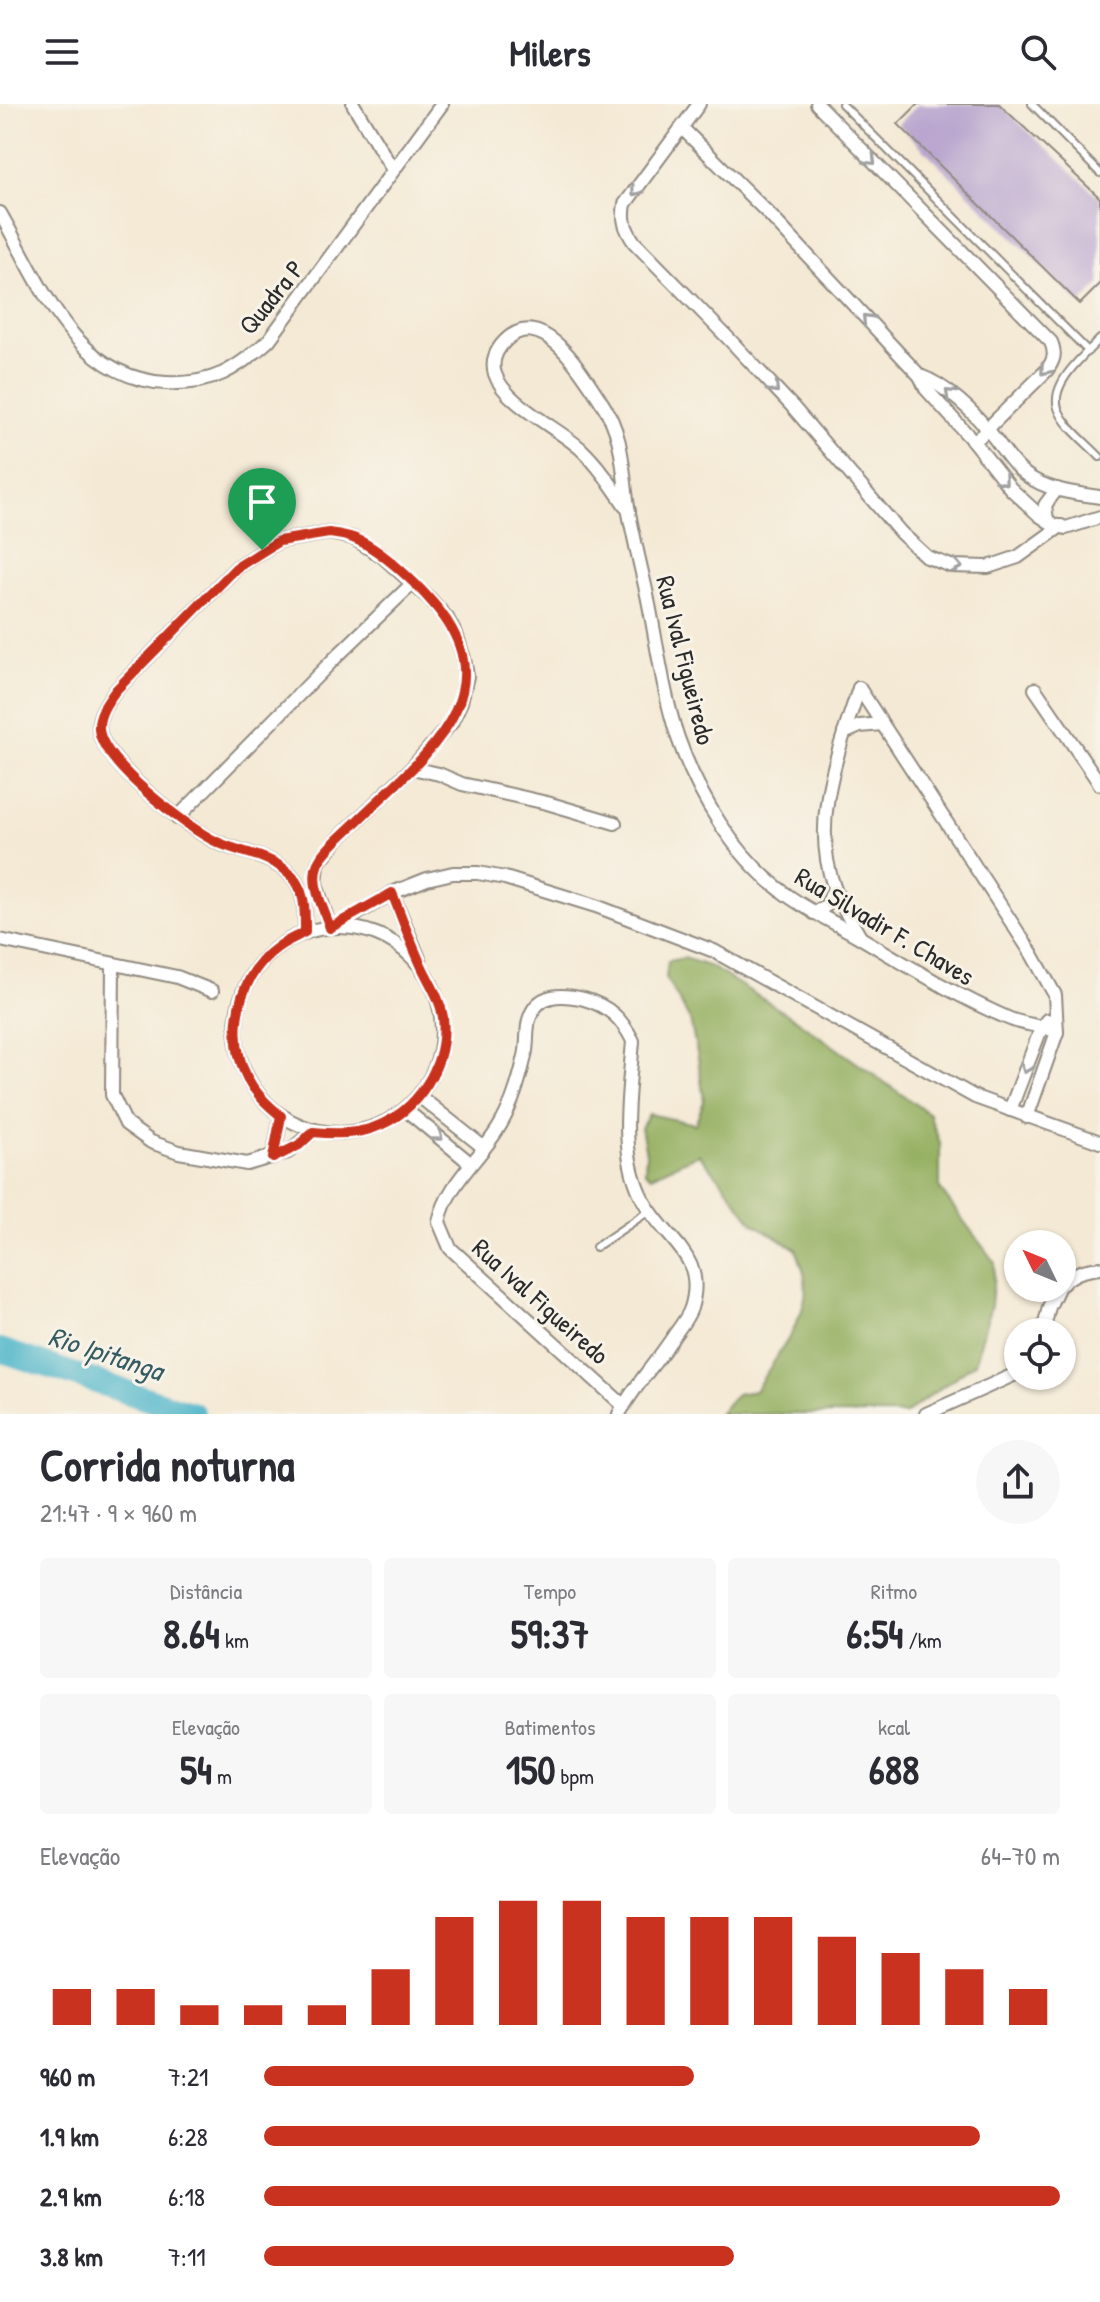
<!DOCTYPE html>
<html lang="pt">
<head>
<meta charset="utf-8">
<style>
  :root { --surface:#fff; --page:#f7f7f7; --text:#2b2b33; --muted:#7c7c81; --accent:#c8321e }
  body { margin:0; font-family:"Patrick Hand",sans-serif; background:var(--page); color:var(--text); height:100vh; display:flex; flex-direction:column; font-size:30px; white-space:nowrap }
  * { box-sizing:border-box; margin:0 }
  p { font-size:26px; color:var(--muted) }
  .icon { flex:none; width:44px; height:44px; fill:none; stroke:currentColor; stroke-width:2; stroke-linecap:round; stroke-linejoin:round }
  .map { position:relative; height:1310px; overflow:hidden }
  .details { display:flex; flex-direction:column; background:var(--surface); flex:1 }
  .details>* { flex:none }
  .needle { width:52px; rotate:313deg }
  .buttons { position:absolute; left:1004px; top:1126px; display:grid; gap:16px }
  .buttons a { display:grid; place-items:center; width:72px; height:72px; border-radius:50%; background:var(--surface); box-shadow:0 2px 6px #0004; font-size:40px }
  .pin { position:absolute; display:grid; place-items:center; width:68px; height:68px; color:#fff; margin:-82px -34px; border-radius:50% 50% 50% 0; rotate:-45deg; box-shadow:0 0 8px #0007 }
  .pin .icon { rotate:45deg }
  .round { display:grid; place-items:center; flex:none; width:84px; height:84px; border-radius:42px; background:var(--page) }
  .overview { display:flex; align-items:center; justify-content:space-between; height:136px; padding:0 40px }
  h1 { font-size:44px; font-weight:800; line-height:60px }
  .stats { display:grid; grid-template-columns:repeat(3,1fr); gap:12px; height:136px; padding:8px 40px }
  .stats div { display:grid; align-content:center; border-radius:8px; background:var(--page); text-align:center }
  .stats b { font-size:40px; font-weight:800 }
  .stats small { font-size:22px; font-weight:400 }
  .stats p { font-size:22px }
  .chart { height:224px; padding:16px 40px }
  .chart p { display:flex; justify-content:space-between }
  .chart svg { width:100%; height:144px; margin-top:8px; stroke:var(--accent); stroke-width:6 }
  ul { padding:0 40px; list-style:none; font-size:26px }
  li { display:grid; grid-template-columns:128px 96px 1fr; align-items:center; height:60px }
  li i { height:20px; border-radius:10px; background:var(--accent) }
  header { display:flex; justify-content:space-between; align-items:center; height:104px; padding:0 40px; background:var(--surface); font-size:36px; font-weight:800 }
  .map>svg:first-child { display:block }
  .forest { fill:#95b062; stroke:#606e46; stroke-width:2 }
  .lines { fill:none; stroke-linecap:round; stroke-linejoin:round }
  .river { stroke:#4ab4c9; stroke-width:24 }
  .building { fill:#b7a3ce }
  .service-casing { stroke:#908a80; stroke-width:10 }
  .minor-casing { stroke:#908a80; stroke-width:16 }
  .service { stroke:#fff; stroke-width:6 }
  .minor { stroke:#fff; stroke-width:12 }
  .oneway { stroke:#a0a0a0 }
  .route-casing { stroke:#fff; stroke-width:16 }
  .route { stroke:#c8321e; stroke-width:10 }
  .labels { text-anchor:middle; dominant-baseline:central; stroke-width:6; stroke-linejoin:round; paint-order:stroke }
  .street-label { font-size:26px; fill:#2b2b2b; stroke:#f7f3e8 }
  .water-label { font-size:28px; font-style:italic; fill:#365b62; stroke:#f7f3e8 }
</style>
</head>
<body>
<header><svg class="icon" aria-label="menu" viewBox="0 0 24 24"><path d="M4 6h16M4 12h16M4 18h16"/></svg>Milers<svg class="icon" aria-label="search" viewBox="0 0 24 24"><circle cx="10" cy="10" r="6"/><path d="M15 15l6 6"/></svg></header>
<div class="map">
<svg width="1100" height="1310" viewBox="0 0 1100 1310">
  <rect width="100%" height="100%" fill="#f7f3e8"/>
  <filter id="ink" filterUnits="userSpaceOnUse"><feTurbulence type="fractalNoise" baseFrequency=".0125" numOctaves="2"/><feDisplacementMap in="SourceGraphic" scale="16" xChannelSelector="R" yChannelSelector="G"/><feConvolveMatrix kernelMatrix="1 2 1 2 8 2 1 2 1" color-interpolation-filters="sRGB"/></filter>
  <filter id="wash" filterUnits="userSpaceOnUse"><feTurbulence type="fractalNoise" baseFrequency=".006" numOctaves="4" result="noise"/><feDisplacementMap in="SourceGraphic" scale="32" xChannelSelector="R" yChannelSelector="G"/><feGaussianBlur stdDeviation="1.8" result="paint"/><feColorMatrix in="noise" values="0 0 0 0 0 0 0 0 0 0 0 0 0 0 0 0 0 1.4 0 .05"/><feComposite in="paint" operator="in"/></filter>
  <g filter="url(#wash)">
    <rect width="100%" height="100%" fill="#f4e9d4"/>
    <path class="forest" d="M684,854L711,863L795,915L929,1010L940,1039V1085L995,1159L991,1201L975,1259L905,1310H719L736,1290L755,1287C770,1262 801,1222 805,1194C808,1176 802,1161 796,1145L753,1119L721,1076L699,1050L651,1072L645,1068L646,1049L641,1024L649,1010L695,1020L704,997L698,954L690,916L666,874L668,857Z"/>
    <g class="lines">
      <polyline class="river" points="0,1246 193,1310"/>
    </g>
    <g id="blocks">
      <polygon class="building" points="918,0 999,0 1100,94 1100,180 1080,200 898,20"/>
    </g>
  </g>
  <g filter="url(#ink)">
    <use href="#blocks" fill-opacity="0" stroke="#908a80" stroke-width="2"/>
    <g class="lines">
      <g class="service-casing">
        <g id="service">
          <polyline points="842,0 1088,247"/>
          <polyline points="1032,0 1100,69"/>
          <path d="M1100,235C1085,250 1050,279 1058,304C1064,322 1087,339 1100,353"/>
          <polyline points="596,1143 649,1107"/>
        </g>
      </g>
      <g class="minor-casing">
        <g id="minor">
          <polyline points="353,0 393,66"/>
          <path d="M699,0L625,100C622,116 625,124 634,138L728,234L792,302L901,429L927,453L951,462L988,463L1018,453L1061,422"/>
          <path d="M817,0L1051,238C1056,250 1054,256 1047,266L974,338"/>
          <polyline points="682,24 768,109 920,272 926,285 974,338 1011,385 1039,411 1054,421 1066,424 1100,413"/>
          <path d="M0,109C40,178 73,274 166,279C212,281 236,266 269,236L442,0"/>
          <path d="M920,272C946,281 975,309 992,331C1005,347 1014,365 1034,376C1053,387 1078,390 1100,393"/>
          <path d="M629,407C614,385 600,363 581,345C557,323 505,300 495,270C491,258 496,246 505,237C543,199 584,272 602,299C625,333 622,369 629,409C634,435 640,460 646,486C656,532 663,591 678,634C698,691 734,752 783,788C807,807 835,818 861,834C910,863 958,893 1010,915C1025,921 1042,921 1057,928"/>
          <polyline points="1047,416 1045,401 1057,385"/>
          <polyline points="859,584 1032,850 1055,891 1057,928 1027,1013"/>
          <path d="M859,584C838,649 810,716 834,783C840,800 851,817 860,833"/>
          <polyline points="1035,585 1100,680"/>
          <polyline points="844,629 860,622 882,620"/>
          <polyline points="412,664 439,670 462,680 547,699 615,719"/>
          <polyline points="177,714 335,554 413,479"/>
          <polyline points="392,789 420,857"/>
          <polyline points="814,809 827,801 834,784"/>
          <polyline points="337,822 392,789 427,775 453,769 478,769 505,774 596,802 714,847 975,993 1100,1038"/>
          <circle cx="339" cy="926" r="103"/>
          <path d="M305,828C305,808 306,786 291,771C272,752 243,749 219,739C189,726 100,657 99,624C98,610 108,597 116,586L236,464L279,437L329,429L353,434L382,452L430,495L447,514L457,533L464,555L467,572L461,598L451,619L412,664L338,735L318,759L316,780L330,824"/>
          <polyline points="0,836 177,873 212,887"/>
          <polyline points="113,860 112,991 126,1020 151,1038 179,1048 247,1060 288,1048 313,1028"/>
          <polyline points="419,992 483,1043"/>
          <polyline points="406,1006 470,1059"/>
          <polyline points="1010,1006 1042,922 1047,916"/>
          <polyline points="273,1054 281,1012"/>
          <path d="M1062,1180C1074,1168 1084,1166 1100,1164"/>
          <polyline points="1043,1228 1049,1203 1058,1184"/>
          <path d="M619,1310C634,1282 658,1257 675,1230C681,1222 688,1213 691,1204C707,1152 667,1138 645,1099C617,1051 629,990 633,937C622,915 609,902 584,895C562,890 537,888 529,916C526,927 528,941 525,952C520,974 514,996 503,1016C484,1053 448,1076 439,1118L450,1144L624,1302"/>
          <polyline points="926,1310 1018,1269"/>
        </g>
      </g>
      <use href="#service" class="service"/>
      <use href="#minor" class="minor"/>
    </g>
    <defs><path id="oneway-chevron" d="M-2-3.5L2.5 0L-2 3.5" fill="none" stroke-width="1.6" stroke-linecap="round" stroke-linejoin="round" transform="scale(2)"/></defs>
    <g class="oneway">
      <use href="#oneway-chevron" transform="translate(871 56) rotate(45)"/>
      <use href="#oneway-chevron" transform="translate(636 87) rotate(127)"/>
      <use href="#oneway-chevron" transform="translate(867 215) rotate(-133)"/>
      <use href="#oneway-chevron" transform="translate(1045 266) rotate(129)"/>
      <use href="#oneway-chevron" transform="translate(774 284) rotate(47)"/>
      <use href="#oneway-chevron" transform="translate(950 290) rotate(-137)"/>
      <use href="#oneway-chevron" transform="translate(1003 376) rotate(51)"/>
      <use href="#oneway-chevron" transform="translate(957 462) rotate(11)"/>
      <use href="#oneway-chevron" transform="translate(1026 964) rotate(111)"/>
      <use href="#oneway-chevron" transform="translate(438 1032) rotate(39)"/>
    </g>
  </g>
  <g class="lines" filter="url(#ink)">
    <g class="route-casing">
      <path id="route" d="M329,429C336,430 345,431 353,434C378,443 415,478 433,499C514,591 419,656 356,718C344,730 326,744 318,759C309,780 324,804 330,824L392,789C402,814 411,840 422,863C430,880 440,894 443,913C448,961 418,1008 373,1024C354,1031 332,1030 313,1028L299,1041L273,1054L281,1012C274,1006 265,999 259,991C222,949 232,875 278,843C286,837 296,833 305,828C305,807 306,786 290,770C271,751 240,749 217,738C187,724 101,658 99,625C98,610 108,597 116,586L236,464L279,437Z"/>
    </g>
    <use href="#route" class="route"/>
  </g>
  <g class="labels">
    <g class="street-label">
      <text transform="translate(271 193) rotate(-51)">Quadra P</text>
      <text transform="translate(686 556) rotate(76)">Rua Ival Figueiredo</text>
      <text transform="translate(885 822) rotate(31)">Rua Silvadir F. Chaves</text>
      <text transform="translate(541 1197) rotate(42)">Rua Ival Figueiredo</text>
    </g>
    <g class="water-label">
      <text transform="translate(106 1249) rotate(18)">Rio Ipitanga</text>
    </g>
  </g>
</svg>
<div class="buttons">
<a><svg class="needle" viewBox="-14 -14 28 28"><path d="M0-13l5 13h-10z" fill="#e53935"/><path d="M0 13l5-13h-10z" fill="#7c7c81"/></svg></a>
<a><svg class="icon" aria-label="locate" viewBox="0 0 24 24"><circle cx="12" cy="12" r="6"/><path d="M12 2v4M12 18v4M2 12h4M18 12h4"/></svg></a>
</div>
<div class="pin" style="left:262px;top:446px;background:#1e9e55"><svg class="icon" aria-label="arrive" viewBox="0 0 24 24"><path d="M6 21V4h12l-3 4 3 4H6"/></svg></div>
</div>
<section class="details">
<div class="overview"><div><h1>Corrida noturna</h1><p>21:47 · 9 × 960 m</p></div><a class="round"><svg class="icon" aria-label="share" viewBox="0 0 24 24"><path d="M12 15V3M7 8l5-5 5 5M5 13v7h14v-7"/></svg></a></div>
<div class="stats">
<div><p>Distância</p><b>8.64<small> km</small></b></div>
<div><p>Tempo</p><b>59:37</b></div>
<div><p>Ritmo</p><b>6:54<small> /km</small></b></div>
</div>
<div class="stats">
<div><p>Elevação</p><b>54<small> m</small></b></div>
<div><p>Batimentos</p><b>150<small> bpm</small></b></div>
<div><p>kcal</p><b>688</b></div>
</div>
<div class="chart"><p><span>Elevação</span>64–70 m</p>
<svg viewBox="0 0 160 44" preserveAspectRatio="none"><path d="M5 44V33M15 44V33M25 44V38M35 44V38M45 44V38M55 44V27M65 44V11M75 44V6M85 44V6M95 44V11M105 44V11M115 44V11M125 44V17M135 44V22M145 44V27M155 44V33"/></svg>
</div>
<ul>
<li><b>960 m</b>7:21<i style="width:54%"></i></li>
<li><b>1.9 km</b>6:28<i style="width:90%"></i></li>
<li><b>2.9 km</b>6:18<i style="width:100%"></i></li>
<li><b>3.8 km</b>7:11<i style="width:59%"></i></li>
</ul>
</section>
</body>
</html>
